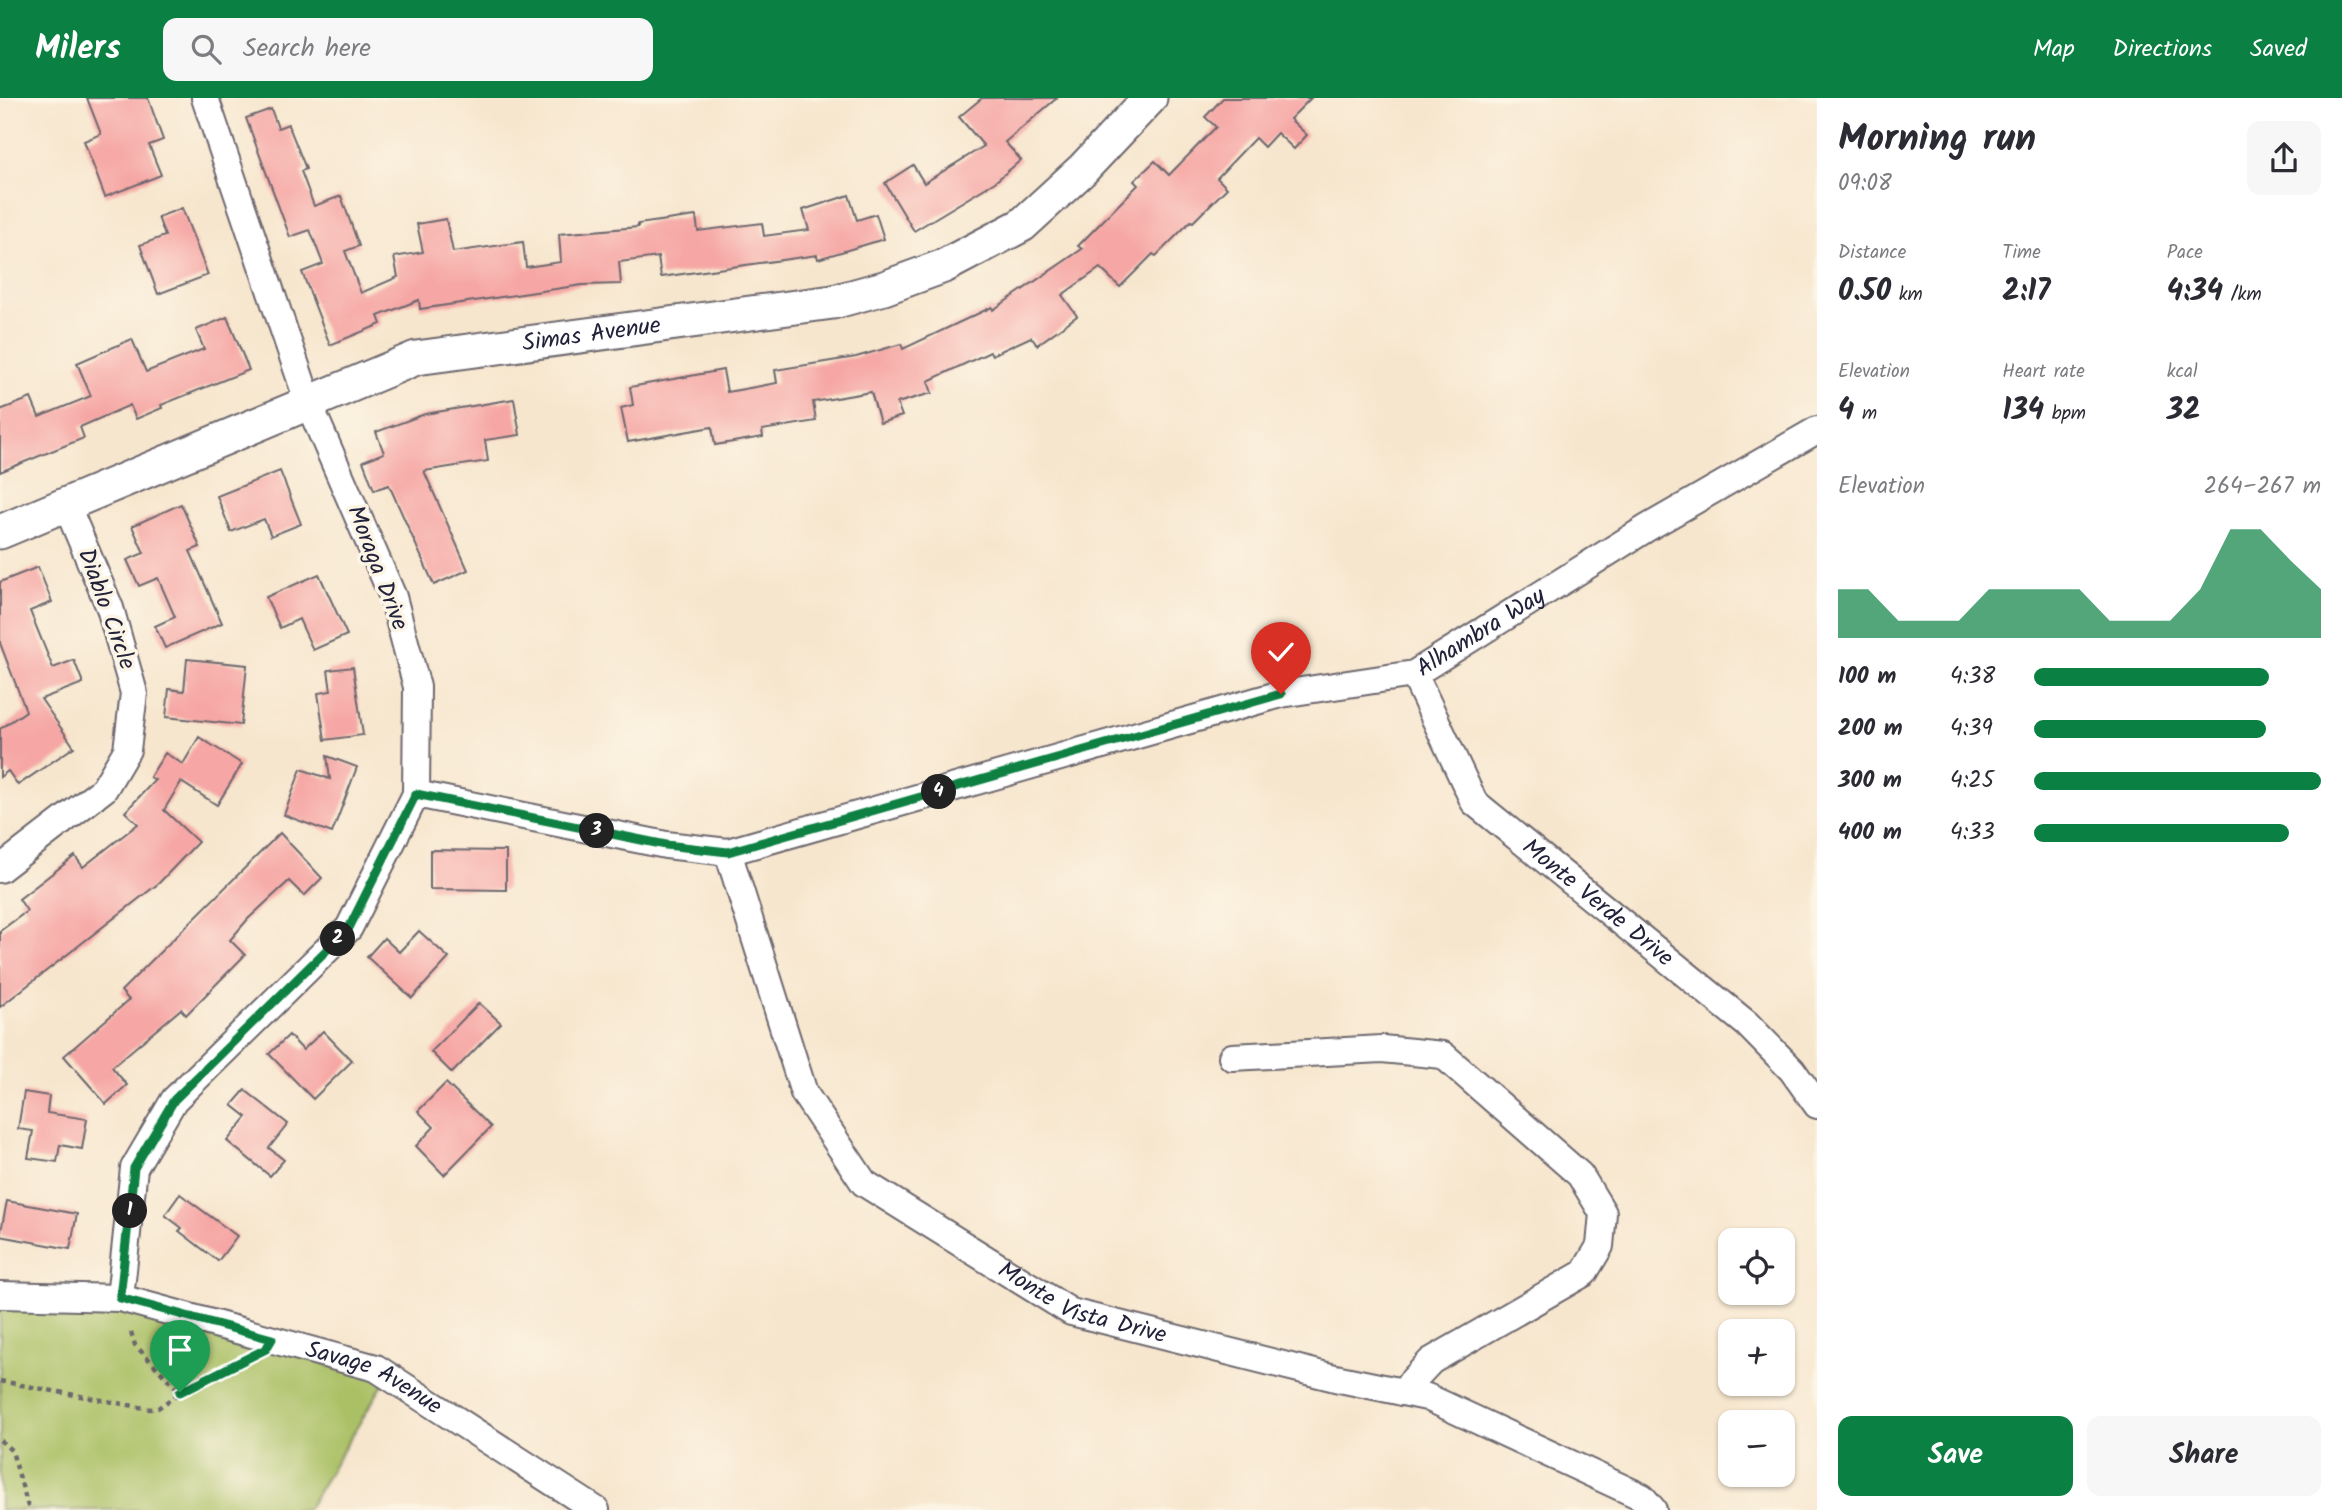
<!DOCTYPE html>
<html lang="en">
<head>
<meta charset="utf-8">
<style>
  :root { --surface:#fff; --page:#f7f7f7; --text:#2b2b33; --muted:#7c7c81; --accent:#0b8043 }
  body { margin:0; font-family:Kalam,sans-serif; background:var(--page); color:var(--text); height:100vh; display:flex; flex-direction:column; font-size:26px; white-space:nowrap }
  * { box-sizing:border-box; margin:0 }
  p { font-size:23px; color:var(--muted) }
  .icon { flex:none; width:38px; height:38px; fill:none; stroke:currentColor; stroke-width:2; stroke-linecap:round; stroke-linejoin:round }
  .map { position:relative; flex:1; overflow:hidden }
  .details { display:flex; flex-direction:column; background:var(--surface); width:525px }
  .details>* { flex:none }
  .tools { position:absolute; left:1718px; top:1130px; display:grid; gap:14px }
  .tools a { display:grid; place-items:center; width:77px; height:77px; border-radius:14px; background:var(--surface); box-shadow:0 2px 5px #0004; font-size:35px }
  .pin { position:absolute; display:grid; place-items:center; width:60px; height:60px; color:#fff; margin:-72px -30px; border-radius:50% 50% 50% 0; rotate:-45deg; box-shadow:0 0 7px #0007 }
  .pin .icon { rotate:45deg }
  .km { position:absolute; width:35px; height:35px; margin:-18px; border-radius:50%; background:#222; color:#fff; font-size:19px; line-height:35px; text-align:center }
  .round { display:grid; place-items:center; flex:none; width:74px; height:74px; border-radius:14px; background:var(--page) }
  .head { display:flex; align-items:center; justify-content:space-between; height:119px; padding:0 21px }
  h1 { font-size:38px; font-weight:700; line-height:52px }
  .stats { display:grid; grid-template-columns:repeat(3,1fr); gap:10px; height:119px; padding:7px 21px }
  .stats div { display:grid; align-content:center }
  .stats b { font-size:30px; font-weight:700 }
  .stats small { font-size:19px; font-weight:400 }
  .stats p { font-size:19px }
  .chart { height:196px; padding:14px 21px }
  .chart p { display:flex; justify-content:space-between }
  .chart svg { width:100%; height:126px; margin-top:7px; fill:var(--accent); opacity:.7 }
  .button { display:flex; gap:14px; margin-top:auto; padding:14px 21px }
  .button a { flex:1; height:80px; border-radius:14px; background:var(--accent); color:#fff; font-size:28px; font-weight:700; line-height:80px; text-align:center }
  .button a+a { background:var(--page); color:var(--text) }
  ul { padding:0 21px; list-style:none; font-size:23px }
  li { display:grid; grid-template-columns:112px 84px 1fr; align-items:center; height:52px }
  li i { height:18px; border-radius:9px; background:var(--accent) }
  header { display:flex; align-items:center; gap:42px; box-sizing:border-box; height:98px; padding:0 35px; background:var(--accent); color:#fff }
  header strong { font-size:33px }
  nav { display:flex; gap:38px; margin-inline-start:auto; font-size:24px }
  .search { width:490px; height:63px; background:var(--page); display:flex; align-items:center; gap:18px; box-sizing:border-box; padding:0 24px; border-radius:14px; color:var(--muted); font-size:26px }
  main { display:flex; flex:1; min-height:0 }
  .map>svg:first-child { display:block }
  .green { fill:#aac065; stroke:#667150; stroke-width:2 }
  .building { fill:#f6a7a5 }
  .lines { fill:none; stroke-linecap:round; stroke-linejoin:round }
  .minor-casing { stroke:#6d676e; stroke-width:30 }
  .tertiary-casing { stroke:#6d676e; stroke-width:37 }
  .path { stroke:#6d676e; stroke-width:4.5; stroke-dasharray:5 5; stroke-linecap:butt }
  .minor { stroke:#fff; stroke-width:26 }
  .tertiary { stroke:#fff; stroke-width:33 }
  .route-casing { stroke:#fff; stroke-width:14 }
  .route { stroke:#0b8043; stroke-width:9 }
  .labels { text-anchor:middle; dominant-baseline:central; stroke-width:7; stroke-linejoin:round; paint-order:stroke }
  .street-label { font-size:24px; fill:#22223b; stroke:#fcf5e5 }
</style>
</head>
<body>
<header>
<strong>Milers</strong>
<div class="search"><svg class="icon" aria-label="search" viewBox="0 0 24 24"><circle cx="10" cy="10" r="6"/><path d="M15 15l6 6"/></svg>Search here</div>
<nav><a>Map</a><a>Directions</a><a>Saved</a></nav>
</header>
<main>
<div class="map">
<svg width="1817" height="1412" viewBox="0 0 1817 1412">
  <rect width="100%" height="100%" fill="#fcf5e5"/>
  <filter id="ink" filterUnits="userSpaceOnUse"><feTurbulence type="fractalNoise" baseFrequency=".0143" numOctaves="2"/><feDisplacementMap in="SourceGraphic" scale="14" xChannelSelector="R" yChannelSelector="G"/><feConvolveMatrix kernelMatrix="1 2 1 2 8 2 1 2 1" color-interpolation-filters="sRGB"/></filter>
  <filter id="wash" filterUnits="userSpaceOnUse"><feTurbulence type="fractalNoise" baseFrequency=".00686" numOctaves="4" result="noise"/><feDisplacementMap in="SourceGraphic" scale="28" xChannelSelector="R" yChannelSelector="G"/><feGaussianBlur stdDeviation="1.57" result="paint"/><feColorMatrix in="noise" values="0 0 0 0 0 0 0 0 0 0 0 0 0 0 0 0 0 1.4 0 .05"/><feComposite in="paint" operator="in"/></filter>
  <g filter="url(#wash)">
    <rect width="100%" height="100%" fill="#f7e6ce"/>
    <polygon class="green" points="0,1203 113,1204 385,1283 307,1412 0,1412"/>
    <g id="blocks">
      <g class="building">
        <polygon points="87,0 148,0 163,42 149,47 161,77 105,99 84,43 101,36"/>
        <polygon points="982,0 1057,0 1005,44 1021,62 995,84 914,133 885,85 913,67 924,85 984,48 959,19"/>
        <polygon points="1223,0 1311,0 1290,21 1307,37 1294,51 1277,35 1264,49 1255,40 1217,80 1227,90 1193,124 1191,123 1156,158 1153,156 1120,189 1100,170 1062,197 1077,218 1037,247 1031,239 992,257 990,254 928,283 932,295 897,305 902,318 880,325 871,294 813,304 816,323 762,332 763,339 715,347 712,329 628,344 621,310 633,307 630,289 723,272 727,294 777,285 775,272 856,259 901,246 903,251 992,209 993,212 1082,151 1078,148 1138,87 1134,83 1155,63 1169,77 1216,29 1205,19"/>
        <polygon points="271,11 278,30 288,26 306,71 301,73 314,108 341,98 359,148 345,153 361,195 398,179 394,159 423,154 417,126 446,121 453,154 523,144 526,169 561,164 559,136 638,129 638,126 696,118 698,133 762,125 764,138 809,132 803,112 849,97 857,122 876,116 884,141 818,161 817,157 661,179 658,159 619,164 621,186 582,187 420,211 419,202 378,218 381,226 330,247 302,174 323,166 310,132 290,139 246,20"/>
        <polygon points="182,110 208,177 158,196 140,147 165,138 158,119"/>
        <polygon points="227,219 249,272 161,307 162,310 136,321 130,307 80,329 84,340 0,374 0,312 31,300 39,319 91,298 77,265 132,241 146,274 204,251 196,232"/>
        <polygon points="514,301 520,337 485,342 488,363 424,373 468,472 434,487 389,387 374,392 363,363 384,355 376,334 425,316"/>
        <polygon points="280,373 301,426 271,438 264,421 231,434 217,398"/>
        <polygon points="181,406 200,449 190,453 222,525 165,550 155,528 175,519 158,480 139,488 127,462 144,455 132,428"/>
        <polygon points="38,469 52,504 30,513 53,570 74,562 83,585 41,601 74,649 18,687 8,673 0,679 0,631 26,613 0,545 0,484"/>
        <polygon points="319,476 347,537 313,552 299,521 280,530 266,499"/>
        <polygon points="187,561 247,567 241,627 166,619 169,591 184,593"/>
        <polygon points="353,569 363,637 325,642 318,595 331,593 328,572"/>
        <polygon points="199,639 242,666 217,707 181,684 164,712 198,744 159,785 0,909 0,833 27,813 19,801 75,758 83,769 138,726 125,714 155,682 150,679 165,655 183,666"/>
        <polygon points="327,658 357,669 332,735 284,717 301,671 330,681"/>
        <polygon points="280,735 322,780 304,798 289,783 248,821 230,842 245,857 186,917 181,911 112,969 127,987 106,1006 64,958 129,902 121,893"/>
        <polygon points="430,752 506,753 506,792 430,791"/>
        <polygon points="419,833 449,860 412,900 367,859 384,840 399,854"/>
        <polygon points="479,905 501,925 452,975 431,954"/>
        <polygon points="323,933 352,963 313,1001 269,956 289,937 303,952"/>
        <polygon points="446,985 491,1029 444,1077 416,1048 434,1029 418,1013"/>
        <polygon points="245,992 288,1026 269,1050 284,1062 270,1078 227,1043 247,1019 232,1007"/>
        <polygon points="24,994 49,998 47,1015 87,1021 82,1051 60,1047 57,1064 28,1060 33,1033 18,1031"/>
        <polygon points="180,1096 237,1138 218,1163 179,1133 182,1130 165,1117"/>
        <polygon points="7,1103 77,1116 70,1151 0,1138"/>
      </g>
    </g>
  </g>
  <g filter="url(#ink)">
    <use href="#blocks" fill-opacity="0" stroke="#6d676e" stroke-width="2"/>
    <g class="lines">
      <g class="minor-casing">
        <g id="minor">
          <path id="s1" d="M1414,576L1474,704L1747,926L1792,972L1817,1007"/>
          <path id="s2" d="M416,696L666,747L728,754L1281,596L1414,576L1647,430L1817,332"/>
          <path id="s3" d="M728,754L804,995L864,1085L1071,1214L1335,1280L1427,1299L1642,1399L1653,1412"/>
          <polyline points="0,771 104,691 127,652 134,595 110,510 66,406"/>
          <polyline points="1232,959 1382,951 1443,957 1580,1077 1603,1115 1600,1148 1584,1175 1431,1263 1402,1294"/>
          <path id="s4" d="M0,1197L120,1200L376,1270L596,1412"/>
          <polyline points="120,1200 134,1070 174,1002 349,830 416,696 417,589 393,499 309,306 205,0"/>
        </g>
      </g>
      <g class="tertiary-casing">
        <g id="tertiary">
          <path id="s5" d="M0,434L416,260L833,204L884,190L944,168L1022,127L1082,72L1150,0"/>
        </g>
      </g>
      <g class="path">
        <polyline points="131,1234 135,1247 180,1294"/>
        <polyline points="0,1283 150,1311 158,1310 191,1287 245,1259"/>
        <polyline points="0,1342 12,1353 29,1412"/>
      </g>
      <use href="#minor" class="minor"/>
      <use href="#tertiary" class="tertiary"/>
    </g>
  </g>
  <g class="lines" filter="url(#ink)">
    <g class="route-casing">
      <polyline id="route" points="180,1294 266,1251 272,1241 120,1200 134,1070 174,1002 349,830 416,696 666,747 728,754 1281,596"/>
    </g>
    <use href="#route" class="route"/>
  </g>
  <g class="labels">
    <g class="street-label">
      <text stroke="none"><textPath href="#s5" startOffset="628">Simas Avenue</textPath></text>
      <text transform="translate(377 470) rotate(69)">Moraga Drive</text>
      <text transform="translate(106 511) rotate(70)">Diablo Circle</text>
      <text stroke="none"><textPath href="#s2" startOffset="1106">Alhambra Way</textPath></text>
      <text stroke="none"><textPath href="#s1" startOffset="301">Monte Verde Drive</textPath></text>
      <text stroke="none"><textPath href="#s3" startOffset="612">Monte Vista Drive</textPath></text>
      <text stroke="none"><textPath href="#s4" startOffset="387">Savage Avenue</textPath></text>
    </g>
  </g>
</svg>
<div class="tools">
<a><svg class="icon" aria-label="locate" viewBox="0 0 24 24"><circle cx="12" cy="12" r="6"/><path d="M12 2v4M12 18v4M2 12h4M18 12h4"/></svg></a>
<a>+</a>
<a>−</a>
</div>
<div class="pin" style="left:180px;top:1294px;background:#1e9e55"><svg class="icon" aria-label="arrive" viewBox="0 0 24 24"><path d="M6 21V4h12l-3 4 3 4H6"/></svg></div>
<div class="pin" style="left:1281px;top:596px;background:#d93025"><svg class="icon" aria-label="check" viewBox="0 0 24 24"><path d="M5 12l5 5 9-10"/></svg></div>
<b class="km" style="left:130px;top:1113px">1</b>
<b class="km" style="left:338px;top:841px">2</b>
<b class="km" style="left:597px;top:733px">3</b>
<b class="km" style="left:939px;top:694px">4</b>
</div>
<section class="details">
<div class="head"><div><h1>Morning run</h1><p>09:08</p></div><a class="round"><svg class="icon" aria-label="share" viewBox="0 0 24 24"><path d="M12 15V3M7 8l5-5 5 5M5 13v7h14v-7"/></svg></a></div>
<div class="stats">
<div><p>Distance</p><b>0.50<small> km</small></b></div>
<div><p>Time</p><b>2:17</b></div>
<div><p>Pace</p><b>4:34<small> /km</small></b></div>
</div>
<div class="stats">
<div><p>Elevation</p><b>4<small> m</small></b></div>
<div><p>Heart rate</p><b>134<small> bpm</small></b></div>
<div><p>kcal</p><b>32</b></div>
</div>
<div class="chart"><p><span>Elevation</span>264–267 m</p>
<svg viewBox="0 0 160 44" preserveAspectRatio="none"><path d="M0 44V27L10 27L20 38L30 38L40 38L50 27L60 27L70 27L80 27L90 38L100 38L110 38L120 27L130 6L140 6L150 17L160 27V44z"/></svg>
</div>
<ul>
<li><b>100 m</b>4:38<i style="width:82%"></i></li>
<li><b>200 m</b>4:39<i style="width:81%"></i></li>
<li><b>300 m</b>4:25<i style="width:100%"></i></li>
<li><b>400 m</b>4:33<i style="width:89%"></i></li>
</ul>
<div class="button"><a>Save</a><a>Share</a></div>
</section>
</main>
</body>
</html>
